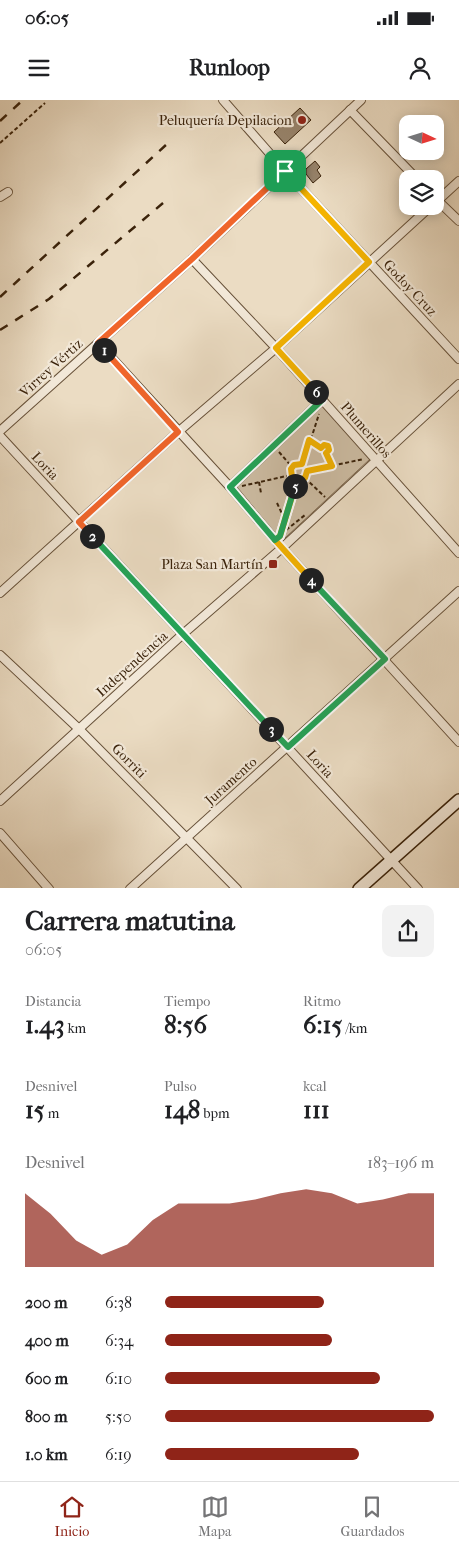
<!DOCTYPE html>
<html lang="es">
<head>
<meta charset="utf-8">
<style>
  :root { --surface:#fff; --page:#f2f2f2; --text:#202124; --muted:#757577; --line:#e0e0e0; --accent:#8f2418 }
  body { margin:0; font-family:"IM FELL French Canon",serif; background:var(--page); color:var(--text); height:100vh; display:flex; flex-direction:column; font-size:19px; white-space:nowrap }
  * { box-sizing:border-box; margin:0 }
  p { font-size:16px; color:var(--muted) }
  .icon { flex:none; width:28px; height:28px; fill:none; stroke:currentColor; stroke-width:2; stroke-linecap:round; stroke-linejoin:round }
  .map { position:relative; height:788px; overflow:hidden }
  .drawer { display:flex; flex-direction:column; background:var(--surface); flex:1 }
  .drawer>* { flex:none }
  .needle { width:32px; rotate:94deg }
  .controls { position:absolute; left:399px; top:15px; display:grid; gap:10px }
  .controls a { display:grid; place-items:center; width:45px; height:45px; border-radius:10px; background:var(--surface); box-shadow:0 2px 12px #0003; font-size:25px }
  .pin { position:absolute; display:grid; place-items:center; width:42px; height:42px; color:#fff; margin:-21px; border-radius:10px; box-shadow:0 2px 8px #0006 }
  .km { position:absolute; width:25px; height:25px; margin:-12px; border-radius:50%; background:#222; color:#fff; font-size:14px; line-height:25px; text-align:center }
  .round { display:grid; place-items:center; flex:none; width:52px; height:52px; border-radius:10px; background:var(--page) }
  .overview { display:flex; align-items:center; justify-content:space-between; height:85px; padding:0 25px }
  h1 { font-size:28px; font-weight:800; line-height:38px }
  .figures { display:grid; grid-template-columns:repeat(3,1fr); gap:8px; height:85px; padding:5px 25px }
  .figures div { display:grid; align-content:center }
  .figures b { font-size:25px; font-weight:800 }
  .figures small { font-size:14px; font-weight:400 }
  .figures p { font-size:14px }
  .chart { height:140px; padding:10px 25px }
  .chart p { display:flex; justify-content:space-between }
  .chart svg { width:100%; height:90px; margin-top:5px; fill:var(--accent); opacity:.7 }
  ul { padding:0 25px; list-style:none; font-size:16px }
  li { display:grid; grid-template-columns:80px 60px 1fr; align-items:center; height:38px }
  li i { height:12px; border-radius:6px; background:var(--accent) }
  .status { display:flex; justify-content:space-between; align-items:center; height:35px; padding:0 25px; background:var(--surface); direction:ltr }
  .status svg { height:14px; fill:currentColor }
  header { display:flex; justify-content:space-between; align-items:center; height:65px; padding:0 25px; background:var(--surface); font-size:22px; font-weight:800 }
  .dock { display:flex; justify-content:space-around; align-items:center; height:70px; border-top:1px solid var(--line); background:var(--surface); font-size:14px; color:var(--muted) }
  .dock a { display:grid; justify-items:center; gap:2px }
  .dock .current { color:var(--accent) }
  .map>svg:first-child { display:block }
  .green { fill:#cdbda4; stroke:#847058 }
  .building { fill:#97836b; stroke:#3b230b }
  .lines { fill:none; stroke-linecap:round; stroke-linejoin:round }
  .street-casing { stroke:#675139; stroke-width:10 }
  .secondary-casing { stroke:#3b230b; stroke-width:14 }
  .path { stroke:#3b230b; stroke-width:2; stroke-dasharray:4 2.5; stroke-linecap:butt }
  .street { stroke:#f2e8d8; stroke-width:8 }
  .secondary { stroke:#f2e8d8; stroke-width:11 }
  .rail { stroke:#3b230b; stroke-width:2.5; stroke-dasharray:9 9; stroke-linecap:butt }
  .split-1-casing { stroke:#fff; stroke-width:10 }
  .split-2-casing { stroke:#fff; stroke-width:10 }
  .split-3-casing { stroke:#fff; stroke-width:10 }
  .split-4-casing { stroke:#fff; stroke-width:10 }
  .split-5-casing { stroke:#fff; stroke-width:10 }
  .split-6-casing { stroke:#fff; stroke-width:10 }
  .split-7-casing { stroke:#fff; stroke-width:10 }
  .split-1 { stroke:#f0652b; stroke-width:6 }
  .split-2 { stroke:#f0652b; stroke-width:6 }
  .split-3 { stroke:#22a559; stroke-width:6 }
  .split-4 { stroke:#22a559; stroke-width:6 }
  .split-5 { stroke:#f5b400; stroke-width:6 }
  .split-6 { stroke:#22a559; stroke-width:6 }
  .split-7 { stroke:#f5b400; stroke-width:6 }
  .poi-dot { fill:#8f2418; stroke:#f2e8d8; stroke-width:2 }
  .labels { text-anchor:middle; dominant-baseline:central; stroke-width:4.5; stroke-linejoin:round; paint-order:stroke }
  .poi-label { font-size:14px; fill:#3b230b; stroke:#f2e8d8; text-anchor:end }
  .street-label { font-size:14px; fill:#3b230b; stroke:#f2e8d8 }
</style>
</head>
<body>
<div class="status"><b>06:05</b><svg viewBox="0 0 49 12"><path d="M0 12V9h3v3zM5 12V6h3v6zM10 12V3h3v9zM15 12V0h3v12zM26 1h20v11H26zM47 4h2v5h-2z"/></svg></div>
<header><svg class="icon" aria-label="menu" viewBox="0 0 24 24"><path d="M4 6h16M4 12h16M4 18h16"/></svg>Runloop<svg class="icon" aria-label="person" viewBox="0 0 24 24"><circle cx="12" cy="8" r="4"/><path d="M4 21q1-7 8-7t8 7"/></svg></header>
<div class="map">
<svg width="459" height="789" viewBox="0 0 459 789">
  <rect width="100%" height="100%" fill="#ebdcc3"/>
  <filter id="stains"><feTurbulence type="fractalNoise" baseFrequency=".004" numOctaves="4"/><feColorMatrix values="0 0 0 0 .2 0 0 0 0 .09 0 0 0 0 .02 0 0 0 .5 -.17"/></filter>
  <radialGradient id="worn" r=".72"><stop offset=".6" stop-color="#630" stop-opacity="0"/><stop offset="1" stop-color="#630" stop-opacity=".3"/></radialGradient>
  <polygon class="green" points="323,305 370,359 285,438 278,437 237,387"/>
  <g class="building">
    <polygon points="300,8 311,20 285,44 274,32"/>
    <polygon points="315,61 320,67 317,70 321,76 313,83 306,74 306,69"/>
  </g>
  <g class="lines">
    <g class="street-casing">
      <g id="street">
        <polyline points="223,0 285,71 459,259"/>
        <polyline points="350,10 417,79"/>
        <polyline points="0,97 8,92"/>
        <polyline points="435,98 459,121"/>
        <polyline points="435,103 459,81"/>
        <polyline points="192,159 276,248 459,453"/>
        <polyline points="98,243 230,387 282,448 459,642"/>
        <polyline points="0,331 192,159 361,0"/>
        <polyline points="0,336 418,789"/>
        <polyline points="230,387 322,300"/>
        <polyline points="0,493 178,332 276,248 431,106"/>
        <polyline points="0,555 79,629 237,789"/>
        <polyline points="0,701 183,534 282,448 459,284"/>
        <polyline points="0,733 49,789"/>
        <polyline points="130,789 459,491"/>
      </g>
    </g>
    <g class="secondary-casing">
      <polyline id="secondary" points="359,789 459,700"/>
    </g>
    <g class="path">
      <polyline points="0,43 45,3"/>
      <polyline points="309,340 321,348"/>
      <circle cx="325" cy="349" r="4"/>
      <polyline points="279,352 292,367"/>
      <polyline points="326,353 332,365"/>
      <circle cx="299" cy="372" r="8"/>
      <polyline points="303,364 319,314"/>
      <polyline points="307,371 364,359"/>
      <polyline points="305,378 325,397"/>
      <polyline points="259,382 261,393"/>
      <polyline points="242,386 291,375"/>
      <polyline points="277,403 285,420"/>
      <polyline points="281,433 297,380"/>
      <polyline points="281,434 305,415"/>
    </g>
    <use href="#street" class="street"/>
    <use href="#secondary" class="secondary"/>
    <g class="rail">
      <polyline points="0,21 23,0"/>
      <polyline points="0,197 167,44"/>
      <polyline points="0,230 49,199 169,98"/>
    </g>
  </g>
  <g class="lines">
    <g class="split-1-casing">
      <polyline id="split-1" points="104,250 98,243 192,159 285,71"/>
    </g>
    <g class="split-2-casing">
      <polyline id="split-2" points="92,436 79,422 178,332 104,250"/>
    </g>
    <g class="split-3-casing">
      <polyline id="split-3" points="92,436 271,629"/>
    </g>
    <g class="split-4-casing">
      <polyline id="split-4" points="271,629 288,647 385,559 311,480"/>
    </g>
    <g class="split-5-casing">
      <polyline id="split-5" points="295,386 297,380 292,377 291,369 294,365 302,364 309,340 321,348 324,345 328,346 329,350 326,353 332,366 307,371 305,378 297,380 280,436 275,440 311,480"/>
    </g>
    <g class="split-6-casing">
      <polyline id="split-6" points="295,386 280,436 275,440 230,387 322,300 316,292"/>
    </g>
    <g class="split-7-casing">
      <polyline id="split-7" points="285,71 369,162 276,248 316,292"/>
    </g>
    <use href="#split-1" class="split-1"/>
    <use href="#split-2" class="split-2"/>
    <use href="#split-3" class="split-3"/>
    <use href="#split-4" class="split-4"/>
    <use href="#split-5" class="split-5"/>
    <use href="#split-6" class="split-6"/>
    <use href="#split-7" class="split-7"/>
  </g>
  <g class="poi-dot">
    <circle cx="302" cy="20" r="5"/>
    <rect x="268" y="459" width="10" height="10" rx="2.5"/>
  </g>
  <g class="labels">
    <g class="poi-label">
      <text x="292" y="20">Peluquería Depilacion</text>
      <text x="263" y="464">Plaza San Martín</text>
    </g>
    <g class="street-label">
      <text transform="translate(410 188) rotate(47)">Godoy Cruz</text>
      <text transform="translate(51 268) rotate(-42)">Virrey Vértiz</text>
      <text transform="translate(366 330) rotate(49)">Plumerillos</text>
      <text transform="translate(45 366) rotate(47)">Loria</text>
      <text transform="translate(132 564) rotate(-42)">Independencia</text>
      <text transform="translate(129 661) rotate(45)">Gorriti</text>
      <text transform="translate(320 664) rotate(48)">Loria</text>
      <text transform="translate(231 681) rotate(-42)">Juramento</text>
    </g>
  </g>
  <rect width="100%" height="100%" filter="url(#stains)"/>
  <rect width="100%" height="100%" fill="url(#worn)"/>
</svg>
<div class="controls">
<a><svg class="needle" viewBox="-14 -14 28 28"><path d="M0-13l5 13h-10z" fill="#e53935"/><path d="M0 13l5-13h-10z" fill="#757577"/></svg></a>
<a><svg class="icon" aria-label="layers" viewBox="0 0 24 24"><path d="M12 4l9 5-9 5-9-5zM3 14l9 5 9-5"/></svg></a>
</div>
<div class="pin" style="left:285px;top:71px;background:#1e9e55"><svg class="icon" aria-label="arrive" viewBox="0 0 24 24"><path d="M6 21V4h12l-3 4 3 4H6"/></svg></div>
<b class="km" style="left:104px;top:250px">1</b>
<b class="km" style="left:92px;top:436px">2</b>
<b class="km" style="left:271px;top:629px">3</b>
<b class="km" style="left:311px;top:480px">4</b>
<b class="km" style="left:295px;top:386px">5</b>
<b class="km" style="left:316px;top:292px">6</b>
</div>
<section class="drawer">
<div class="overview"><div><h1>Carrera matutina</h1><p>06:05</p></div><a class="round"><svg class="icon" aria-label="share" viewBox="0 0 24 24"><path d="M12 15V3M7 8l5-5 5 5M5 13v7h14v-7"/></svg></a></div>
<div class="figures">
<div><p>Distancia</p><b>1.43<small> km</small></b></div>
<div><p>Tiempo</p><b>8:56</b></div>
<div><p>Ritmo</p><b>6:15<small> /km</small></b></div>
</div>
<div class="figures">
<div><p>Desnivel</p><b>15<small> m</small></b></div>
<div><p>Pulso</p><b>148<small> bpm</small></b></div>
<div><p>kcal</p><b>111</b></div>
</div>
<div class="chart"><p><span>Desnivel</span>183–196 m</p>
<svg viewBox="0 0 160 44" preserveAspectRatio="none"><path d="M0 44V8L10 18L20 31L30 38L40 33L50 21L60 13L70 13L80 13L90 11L100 8L110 6L120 8L130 13L140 11L150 8L160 8V44z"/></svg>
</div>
<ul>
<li><b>200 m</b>6:38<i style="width:59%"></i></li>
<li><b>400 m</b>6:34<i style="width:62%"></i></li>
<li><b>600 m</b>6:10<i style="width:80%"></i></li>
<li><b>800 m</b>5:50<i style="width:100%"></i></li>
<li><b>1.0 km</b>6:19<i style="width:72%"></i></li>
</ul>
</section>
<nav class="dock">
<a class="current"><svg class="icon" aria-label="home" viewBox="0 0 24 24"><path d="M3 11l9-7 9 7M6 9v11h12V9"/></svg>Inicio</a>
<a><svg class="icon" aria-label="map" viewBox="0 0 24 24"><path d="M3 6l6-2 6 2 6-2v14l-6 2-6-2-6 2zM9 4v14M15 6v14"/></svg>Mapa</a>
<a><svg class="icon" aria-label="saved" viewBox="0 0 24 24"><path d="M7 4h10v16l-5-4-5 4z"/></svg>Guardados</a>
</nav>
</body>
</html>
